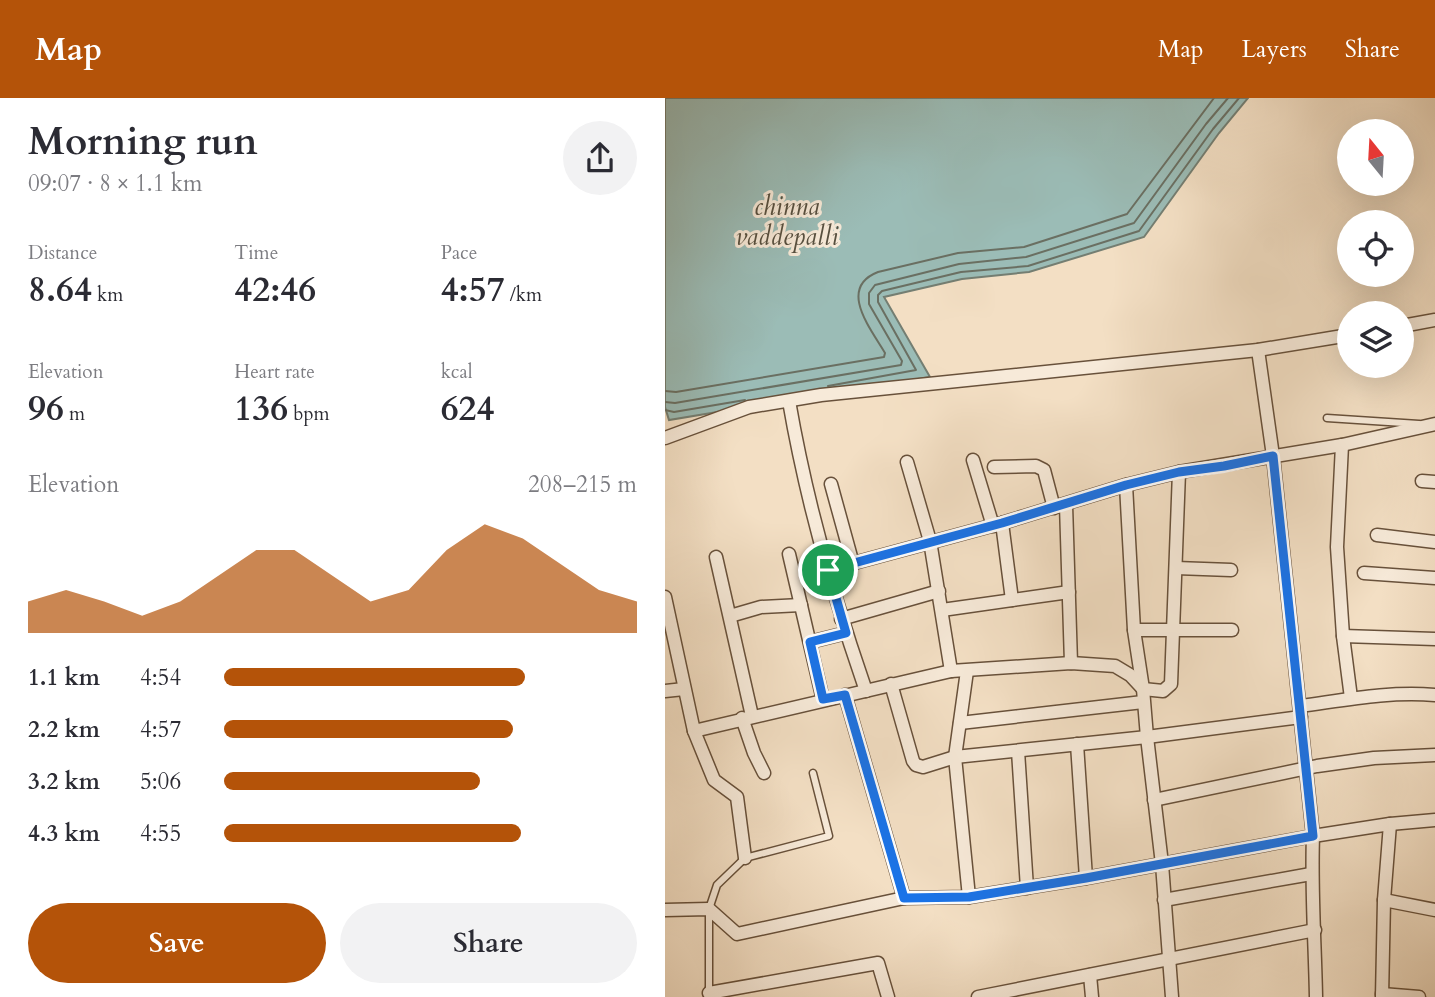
<!DOCTYPE html>
<html lang="en">
<head>
<meta charset="utf-8">
<style>
  :root { --surface:#fff; --page:#f2f2f3; --text:#2b2b33; --muted:#7c7c81; --accent:#b45309 }
  body { margin:0; font-family:Cardo,serif; background:var(--page); color:var(--text); height:100vh; display:flex; flex-direction:column; font-size:26px; white-space:nowrap }
  * { box-sizing:border-box; margin:0 }
  p { font-size:23px; color:var(--muted) }
  .icon { flex:none; width:38px; height:38px; fill:none; stroke:currentColor; stroke-width:2; stroke-linecap:round; stroke-linejoin:round }
  .map { position:relative; flex:1; overflow:hidden }
  .panel { display:flex; flex-direction:column; background:var(--surface); width:665px }
  .panel>* { flex:none }
  .needle { width:46px; rotate:342deg }
  .tools { position:absolute; left:672px; top:21px; display:grid; gap:14px }
  .tools a { display:grid; place-items:center; width:77px; height:77px; border-radius:50%; background:var(--surface); box-shadow:0 7px 28px #0002; font-size:35px }
  .pin { position:absolute; display:grid; place-items:center; width:60px; height:60px; color:#fff; margin:-30px; border:4px solid #fff; border-radius:50%; box-shadow:0 2px 7px #0007 }
  .round { display:grid; place-items:center; flex:none; width:74px; height:74px; border-radius:37px; background:var(--page) }
  .head { display:flex; align-items:center; justify-content:space-between; height:119px; padding:0 28px }
  h1 { font-size:38px; font-weight:600; line-height:52px }
  .stats { display:grid; grid-template-columns:repeat(3,1fr); gap:10px; height:119px; padding:7px 28px }
  .stats div { display:grid; align-content:center }
  .stats b { font-size:35px; font-weight:600 }
  .stats small { font-size:19px; font-weight:400 }
  .stats p { font-size:19px }
  .chart { height:196px; padding:14px 28px }
  .chart p { display:flex; justify-content:space-between }
  .chart svg { width:100%; height:126px; margin-top:7px; fill:var(--accent); opacity:.7 }
  .primary-button { display:flex; gap:14px; margin-top:auto; padding:14px 28px }
  .primary-button a { flex:1; height:80px; border-radius:42px; background:var(--accent); color:#fff; font-size:28px; font-weight:600; line-height:80px; text-align:center }
  .primary-button a+a { background:var(--page); color:var(--text) }
  ul { padding:0 28px; list-style:none; font-size:23px }
  li { display:grid; grid-template-columns:112px 84px 1fr; align-items:center; height:52px }
  li i { height:18px; border-radius:9px; background:var(--accent) }
  header { display:flex; align-items:center; gap:42px; box-sizing:border-box; height:98px; padding:0 35px; background:var(--accent); color:#fff }
  header strong { font-size:33px }
  nav { display:flex; gap:38px; margin-inline-start:auto; font-size:24px }
  main { display:flex; flex:1; min-height:0 }
  .map>svg:first-child { display:block }
  .water { fill:#9bbcb6; stroke:#747e72; stroke-width:2 }
  .lines { fill:none; stroke-linecap:round; stroke-linejoin:round }
  .shore { stroke:#6a6f62; stroke-width:2 }
  .service-casing { stroke:#68513b; stroke-width:9 }
  .minor-casing { stroke:#68513b; stroke-width:15 }
  .service { stroke:#f7ead9; stroke-width:6 }
  .minor { stroke:#f7ead9; stroke-width:12 }
  .route-casing { stroke:#fff; stroke-width:14 }
  .route { stroke:#1a73e8; stroke-width:9 }
  .labels { text-anchor:middle; dominant-baseline:central; stroke-width:6; stroke-linejoin:round; paint-order:stroke }
  .water-label { font-size:26px; font-style:italic; fill:#575040; stroke:#f7ead9 }
</style>
</head>
<body>
<header>
<strong>Map</strong>
<nav><a>Map</a><a>Layers</a><a>Share</a></nav>
</header>
<main>
<section class="panel">
<div class="head"><div><h1>Morning run</h1><p>09:07 · 8 × 1.1 km</p></div><a class="round"><svg class="icon" aria-label="share" viewBox="0 0 24 24"><path d="M12 15V3M7 8l5-5 5 5M5 13v7h14v-7"/></svg></a></div>
<div class="stats">
<div><p>Distance</p><b>8.64<small> km</small></b></div>
<div><p>Time</p><b>42:46</b></div>
<div><p>Pace</p><b>4:57<small> /km</small></b></div>
</div>
<div class="stats">
<div><p>Elevation</p><b>96<small> m</small></b></div>
<div><p>Heart rate</p><b>136<small> bpm</small></b></div>
<div><p>kcal</p><b>624</b></div>
</div>
<div class="chart"><p><span>Elevation</span>208–215 m</p>
<svg viewBox="0 0 160 44" preserveAspectRatio="none"><path d="M0 44V33L10 29L20 33L30 38L40 33L50 24L60 15L70 15L80 24L90 33L100 29L110 15L120 6L130 11L140 20L150 29L160 33V44z"/></svg>
</div>
<ul>
<li><b>1.1 km</b>4:54<i style="width:73%"></i></li>
<li><b>2.2 km</b>4:57<i style="width:70%"></i></li>
<li><b>3.2 km</b>5:06<i style="width:62%"></i></li>
<li><b>4.3 km</b>4:55<i style="width:72%"></i></li>
</ul>
<div class="primary-button"><a>Save</a><a>Share</a></div>
</section>
<div class="map">
<svg width="770" height="899" viewBox="0 0 770 899">
  <rect width="100%" height="100%" fill="#f3dfc4"/>
  <filter id="stains"><feTurbulence type="fractalNoise" baseFrequency=".00286" numOctaves="4"/><feColorMatrix values="0 0 0 0 .2 0 0 0 0 .09 0 0 0 0 .02 0 0 0 .5 -.17"/></filter>
  <radialGradient id="worn" r=".72"><stop offset=".6" stop-color="#630" stop-opacity="0"/><stop offset="1" stop-color="#630" stop-opacity=".3"/></radialGradient>
  <polygon class="water" points="0,0 583,0 554,35 479,139 364,174 297,181 219,199 265,279 4,322 0,309"/>
  <g class="lines">
    <g class="shore">
      <polyline points="163,288 251,272 213,204 213,197 217,193 296,174 363,168 474,133 548,31 574,0"/>
      <path d="M0,293L11,294L219,259L220,255C206,231 172,190 213,174L293,155L359,149L462,116L549,0"/>
      <polyline points="0,304 10,305 236,267 237,263 204,206 204,195 210,187 294,166 361,159 469,125 541,26 563,0"/>
      <polyline points="0,312 9,314 80,302"/>
    </g>
    <g class="service-casing">
      <g id="service">
        <polyline points="662,320 754,326"/>
        <polyline points="44,895 44,811 52,787 80,760 164,738 148,675"/>
      </g>
    </g>
    <g class="minor-casing">
      <g id="minor">
        <polyline points="737,228 770,222"/>
        <path d="M593,252L608,358L648,738C646,792 650,845 651,899"/>
        <path d="M124,303C141,401 168,498 201,593"/>
        <polyline points="0,340 84,309 156,297 593,252 684,237"/>
        <polyline points="677,347 672,449 678,538 686,600"/>
        <polyline points="308,362 328,428"/>
        <polyline points="242,364 265,443 286,573"/>
        <polyline points="329,369 371,368 379,372 389,410"/>
        <polyline points="757,383 770,384"/>
        <polyline points="166,386 188,466"/>
        <polyline points="461,387 469,532 478,591 482,639 497,766 507,899"/>
        <polyline points="401,407 406,565"/>
        <polyline points="337,425 347,502"/>
        <polyline points="712,437 770,444"/>
        <polyline points="124,456 158,602"/>
        <polyline points="51,459 87,618"/>
        <polyline points="511,470 566,472"/>
        <polyline points="163,472 337,425 461,387 514,374 677,347 770,326"/>
        <polyline points="699,475 770,480"/>
        <polyline points="0,499 29,633 286,573 406,565 450,568 465,577 478,591 498,593 506,586 514,374"/>
        <polyline points="277,512 404,494"/>
        <polyline points="65,518 96,509 136,507"/>
        <polyline points="176,521 274,493"/>
        <polyline points="469,532 567,532"/>
        <polyline points="678,538 770,541"/>
        <polyline points="145,544 181,535"/>
        <polyline points="302,573 290,659 304,799"/>
        <polyline points="226,586 248,663 251,667 258,669 290,659 482,639 636,619"/>
        <polyline points="0,593 19,591"/>
        <polyline points="180,597 239,800"/>
        <path d="M635,608C680,602 724,593 770,597"/>
        <polyline points="77,620 89,655 99,675"/>
        <polyline points="295,625 478,604"/>
        <polyline points="29,633 49,682 72,699 80,760"/>
        <polyline points="412,646 421,780"/>
        <polyline points="353,653 362,790"/>
        <polyline points="489,702 652,668 709,660 770,657"/>
        <polyline points="499,802 646,776"/>
        <polyline points="719,802 770,812"/>
        <polyline points="0,812 44,811 72,836 239,800 304,799 421,780 648,738 725,726 770,722"/>
        <polyline points="425,877 427,899"/>
        <polyline points="44,895 213,865 223,899"/>
        <polyline points="717,896 754,899"/>
        <polyline points="313,899 650,832"/>
        <polyline points="717,899 719,802 725,726"/>
      </g>
    </g>
    <use href="#service" class="service"/>
    <use href="#minor" class="minor"/>
  </g>
  <g class="lines">
    <g class="route-casing">
      <polygon id="route" points="608,358 648,738 421,780 304,799 239,800 180,597 158,601 145,544 181,535 163,472 337,425 461,387 514,374 559,368"/>
    </g>
    <use href="#route" class="route"/>
  </g>
  <g class="labels">
    <g class="water-label">
      <text x="122" y="108">chinna<tspan x="122" dy="30">vaddepalli</tspan></text>
    </g>
  </g>
  <rect width="100%" height="100%" filter="url(#stains)"/>
  <rect width="100%" height="100%" fill="url(#worn)"/>
</svg>
<div class="tools">
<a><svg class="needle" viewBox="-14 -14 28 28"><path d="M0-13l5 13h-10z" fill="#e53935"/><path d="M0 13l5-13h-10z" fill="#7c7c81"/></svg></a>
<a><svg class="icon" aria-label="locate" viewBox="0 0 24 24"><circle cx="12" cy="12" r="6"/><path d="M12 2v4M12 18v4M2 12h4M18 12h4"/></svg></a>
<a><svg class="icon" aria-label="layers" viewBox="0 0 24 24"><path d="M12 4l9 5-9 5-9-5zM3 14l9 5 9-5"/></svg></a>
</div>
<div class="pin" style="left:163px;top:472px;background:#1e9e55"><svg class="icon" aria-label="arrive" viewBox="0 0 24 24"><path d="M6 21V4h12l-3 4 3 4H6"/></svg></div>
</div>
</main>
</body>
</html>
